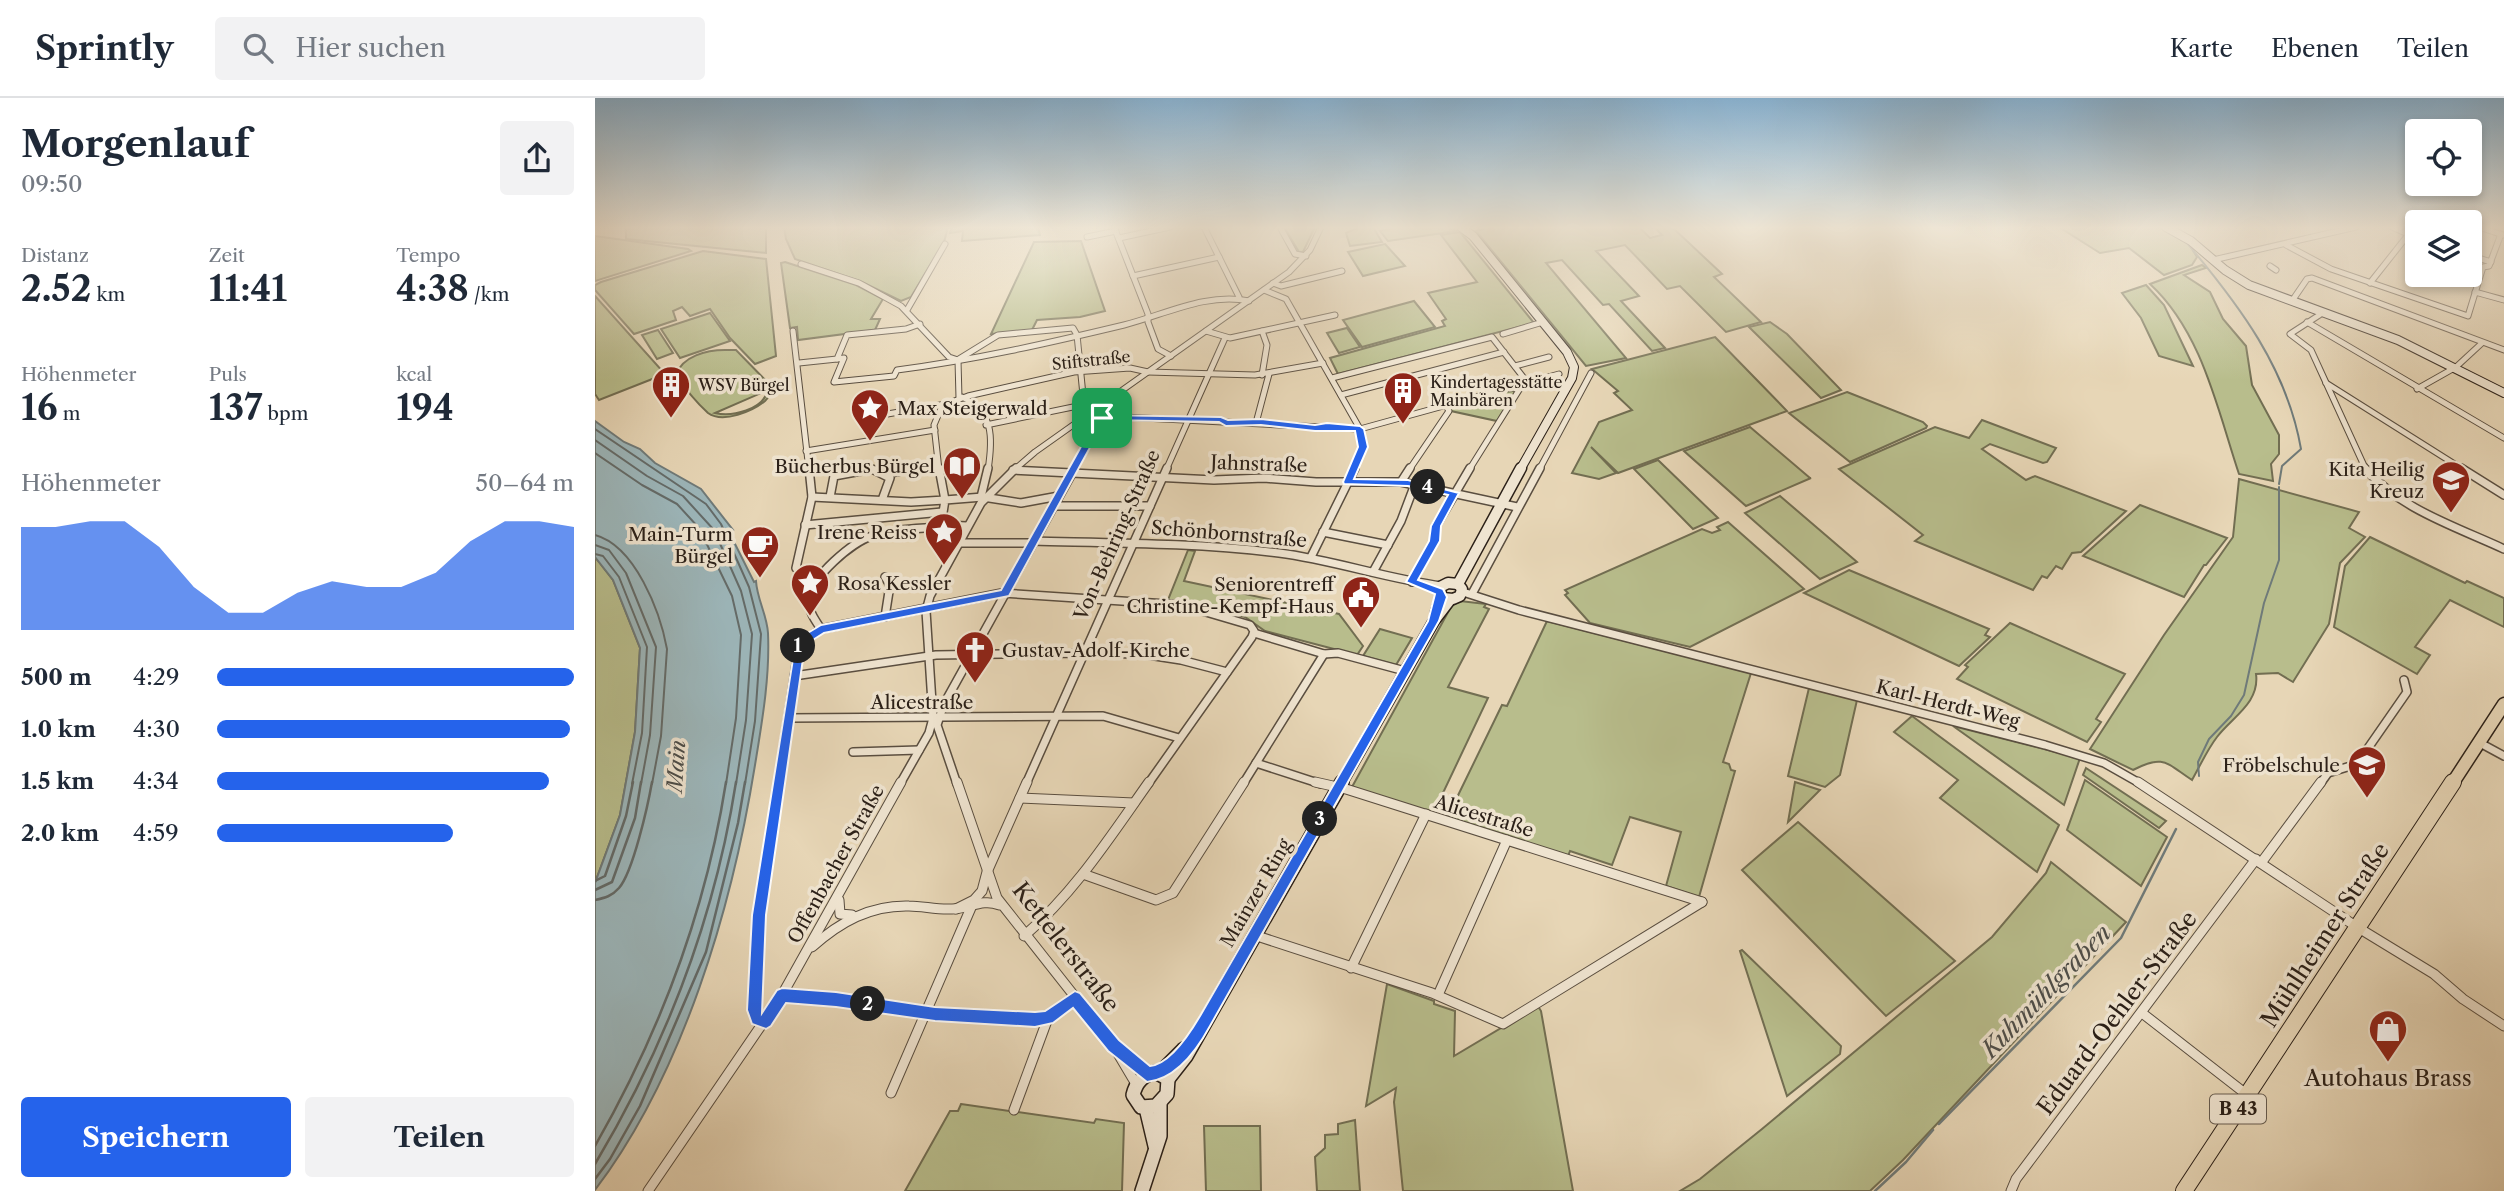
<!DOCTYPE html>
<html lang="de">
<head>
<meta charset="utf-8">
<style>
  :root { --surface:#fff; --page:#f2f2f3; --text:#1f2937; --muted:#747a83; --line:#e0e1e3; --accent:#2563eb }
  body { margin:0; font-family:"Libre Caslon Text",serif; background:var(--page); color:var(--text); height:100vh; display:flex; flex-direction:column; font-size:26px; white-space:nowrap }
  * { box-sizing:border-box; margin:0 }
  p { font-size:23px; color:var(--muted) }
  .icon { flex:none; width:38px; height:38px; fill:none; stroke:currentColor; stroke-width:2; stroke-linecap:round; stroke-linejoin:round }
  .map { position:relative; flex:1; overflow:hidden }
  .drawer { display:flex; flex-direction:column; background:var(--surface); width:595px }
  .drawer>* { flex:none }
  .controls { position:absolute; left:1810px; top:21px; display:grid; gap:14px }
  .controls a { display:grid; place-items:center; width:77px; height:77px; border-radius:7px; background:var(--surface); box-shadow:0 4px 10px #0003; font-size:35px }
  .pin { position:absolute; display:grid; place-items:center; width:60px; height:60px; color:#fff; margin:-30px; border-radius:14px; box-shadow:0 4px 10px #0006 }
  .km { position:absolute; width:35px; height:35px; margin:-18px; border-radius:50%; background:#222; color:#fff; font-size:19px; line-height:35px; text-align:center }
  .round { display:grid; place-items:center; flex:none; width:74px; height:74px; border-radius:7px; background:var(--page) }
  .head { display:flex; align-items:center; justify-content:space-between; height:119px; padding:0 21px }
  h1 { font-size:38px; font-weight:800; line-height:52px }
  .metrics { display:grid; grid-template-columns:repeat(3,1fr); gap:10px; height:119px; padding:7px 21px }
  .metrics div { display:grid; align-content:center }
  .metrics b { font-size:35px; font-weight:800 }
  .metrics small { font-size:19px; font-weight:400 }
  .metrics p { font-size:19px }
  .chart { height:196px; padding:14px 21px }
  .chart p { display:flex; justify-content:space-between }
  .chart svg { width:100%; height:126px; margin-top:7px; fill:var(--accent); opacity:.7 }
  .action { display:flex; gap:14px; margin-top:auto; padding:14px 21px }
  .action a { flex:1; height:80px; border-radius:7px; background:var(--accent); color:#fff; font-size:28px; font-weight:800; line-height:80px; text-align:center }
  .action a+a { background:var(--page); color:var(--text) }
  ul { padding:0 21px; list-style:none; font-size:23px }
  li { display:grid; grid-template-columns:112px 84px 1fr; align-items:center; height:52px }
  li i { height:18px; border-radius:9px; background:var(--accent) }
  header { display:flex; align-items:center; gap:42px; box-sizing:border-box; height:98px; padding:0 35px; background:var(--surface); border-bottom:2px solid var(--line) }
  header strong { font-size:33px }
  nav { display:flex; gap:38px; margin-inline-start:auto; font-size:24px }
  .search { width:490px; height:63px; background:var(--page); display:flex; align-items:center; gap:18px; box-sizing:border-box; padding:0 24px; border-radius:7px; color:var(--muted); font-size:26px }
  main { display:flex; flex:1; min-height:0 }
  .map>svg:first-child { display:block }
  .green { fill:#b8bd8c; stroke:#726e52; stroke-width:2; fill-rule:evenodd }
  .water { fill:#9cb6ba; stroke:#6f7a79; stroke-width:2 }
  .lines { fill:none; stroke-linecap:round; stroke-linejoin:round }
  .shore-far1 { stroke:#646b69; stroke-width:2 }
  .shore { stroke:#646b69; stroke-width:2.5 }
  .stream-far1 { stroke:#6f7a79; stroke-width:2 }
  .stream { stroke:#6f7a79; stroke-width:2.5 }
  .street-far2-casing { stroke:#5a4e40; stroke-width:7 }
  .street-far1-casing { stroke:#5a4e40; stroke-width:10 }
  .street-casing { stroke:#5a4e40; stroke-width:11 }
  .secondary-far2-casing { stroke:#2b2018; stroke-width:10 }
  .secondary-far1-casing { stroke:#2b2018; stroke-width:13 }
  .secondary-casing { stroke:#2b2018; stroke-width:16 }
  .primary-far1-casing { stroke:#2b2018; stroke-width:15 }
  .primary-casing { stroke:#2b2018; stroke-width:18 }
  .street-far2 { stroke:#efe4d0; stroke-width:5 }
  .street-far1 { stroke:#efe4d0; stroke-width:7 }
  .street { stroke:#efe4d0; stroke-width:9 }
  .secondary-far2 { stroke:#efe4d0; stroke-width:8 }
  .secondary-far1 { stroke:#efe4d0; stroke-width:10 }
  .secondary { stroke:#efe4d0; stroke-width:13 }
  .primary-far1 { stroke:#e7d6b6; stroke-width:12 }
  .primary { stroke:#e7d6b6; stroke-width:16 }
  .route { fill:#2563eb; stroke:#fff; stroke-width:2; fill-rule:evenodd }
  .labels { text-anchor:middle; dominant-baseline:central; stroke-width:7; stroke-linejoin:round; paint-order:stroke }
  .far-street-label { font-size:16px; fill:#2b2018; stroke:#efe4d0 }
  .far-poi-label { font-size:16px; fill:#2b2018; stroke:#efe4d0; text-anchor:start }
  .shield { fill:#efe4d0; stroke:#665b4f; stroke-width:2 }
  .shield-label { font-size:18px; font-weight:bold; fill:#2b2018 }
  .poi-label { font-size:19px; fill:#2b2018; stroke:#efe4d0; text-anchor:end }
  .street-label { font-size:19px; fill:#2b2018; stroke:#efe4d0 }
  .water-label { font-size:21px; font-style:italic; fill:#4d4d49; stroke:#efe4d0 }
  .near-street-label { font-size:23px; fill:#2b2018; stroke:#efe4d0 }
  .near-poi-label { font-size:23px; fill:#2b2018; stroke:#efe4d0 }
  .near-water-label { font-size:24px; font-style:italic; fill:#4d4d49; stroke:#efe4d0 }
</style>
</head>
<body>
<header>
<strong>Sprintly</strong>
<div class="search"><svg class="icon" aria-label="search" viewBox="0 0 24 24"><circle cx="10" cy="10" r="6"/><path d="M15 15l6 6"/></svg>Hier suchen</div>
<nav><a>Karte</a><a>Ebenen</a><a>Teilen</a></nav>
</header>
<main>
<section class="drawer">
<div class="head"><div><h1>Morgenlauf</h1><p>09:50</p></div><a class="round"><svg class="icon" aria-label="share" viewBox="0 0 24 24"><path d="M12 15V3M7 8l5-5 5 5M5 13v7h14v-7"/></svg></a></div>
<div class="metrics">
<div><p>Distanz</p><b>2.52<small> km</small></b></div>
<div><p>Zeit</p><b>11:41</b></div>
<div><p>Tempo</p><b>4:38<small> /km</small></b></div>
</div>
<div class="metrics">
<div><p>Höhenmeter</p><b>16<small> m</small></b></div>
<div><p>Puls</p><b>137<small> bpm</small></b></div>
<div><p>kcal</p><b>194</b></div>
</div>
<div class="chart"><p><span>Höhenmeter</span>50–64 m</p>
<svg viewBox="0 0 160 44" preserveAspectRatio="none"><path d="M0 44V8L10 8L20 6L30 6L40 15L50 29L60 38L70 38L80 31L90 27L100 29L110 29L120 24L130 13L140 6L150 6L160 8V44z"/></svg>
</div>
<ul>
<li><b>500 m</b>4:29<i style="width:100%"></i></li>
<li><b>1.0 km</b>4:30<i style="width:99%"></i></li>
<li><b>1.5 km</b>4:34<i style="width:93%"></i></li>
<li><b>2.0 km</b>4:59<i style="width:66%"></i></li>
</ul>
<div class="action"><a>Speichern</a><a>Teilen</a></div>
</section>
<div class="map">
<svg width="1909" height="1093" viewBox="0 0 1909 1093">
  <rect width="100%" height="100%" fill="#e7d6b6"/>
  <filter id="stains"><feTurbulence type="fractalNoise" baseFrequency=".00286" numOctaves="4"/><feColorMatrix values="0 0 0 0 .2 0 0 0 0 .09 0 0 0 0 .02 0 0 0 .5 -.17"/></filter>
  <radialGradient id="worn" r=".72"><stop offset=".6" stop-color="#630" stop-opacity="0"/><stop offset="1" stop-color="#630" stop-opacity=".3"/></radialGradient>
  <g class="green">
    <polygon points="31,129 171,129 171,155 31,141"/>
    <polygon points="189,129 353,129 349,144 316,199 306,203 267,184 200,161 191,141"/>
    <polygon points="357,129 443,129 445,137 367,143 368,133 355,135"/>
    <polygon points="689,129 720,129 708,154 704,154"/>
    <polygon points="764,129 778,129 787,144 755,148 751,135"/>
    <polygon points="804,129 851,129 862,133 793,143 785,133"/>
    <polygon points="896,129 1044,129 1055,140 1067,137 1059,129 1077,129 1127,176 1119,179 1166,224 1131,234 1085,188 1072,191 1030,147 1001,153 1044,198 1026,203 1070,250 1057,253 1014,206 1008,207 967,162 951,165 1031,260 991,268 881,133"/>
    <polygon points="1464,129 1569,129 1591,141 1602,159 1597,167 1569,177 1534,150 1505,155"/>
    <polygon points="865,134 939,225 743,276 735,260 850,228 847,223 851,221 833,195 882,184 846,137"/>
    <polygon points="0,138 93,151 96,153 0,183"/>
    <polygon points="486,143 510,213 485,219 442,222 437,232 396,236 439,144"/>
    <polygon points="790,146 810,168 768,178 753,154"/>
    <polygon points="108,153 171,161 181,258 160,266 135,240 115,211 95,218 87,209 78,213 81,222 39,236 0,192 0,187 6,184"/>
    <polygon points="190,164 261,187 288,201 276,221 285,221 280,232 203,242 202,229 195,230 186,165"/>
    <path d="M1607,167L1611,170L1589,177L1615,194L1628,221L1651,248L1657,287L1684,337V356L1676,366L1678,383L1644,376C1622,310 1607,234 1555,186Z"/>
    <polygon points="1551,187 1569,207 1598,268 1564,258 1546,220 1527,195"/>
    <polygon points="0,198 70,276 4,302 0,296"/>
    <polygon points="819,203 840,229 767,249 748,222"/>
    <polygon points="115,215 135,243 85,260 66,231"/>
    <polygon points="1175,224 1192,236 1246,292 1226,300 1154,229"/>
    <polygon points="752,230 765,249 744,255 732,235"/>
    <polygon points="63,232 78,255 62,261 47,237"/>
    <polygon points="1120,239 1192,313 1023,375 996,349 1021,375 1004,381 977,375 1004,324 1037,312 1019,295 1023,293 997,271"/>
    <path d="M130,252H141L179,291C176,294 174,299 170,303C158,313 128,326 113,315C102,305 89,289 81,277C87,258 112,252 130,252ZM173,292C168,312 137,319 120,315Z"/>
    <polygon points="920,289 922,291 902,323 856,313 854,309 909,292 911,294 918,293 916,290"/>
    <polygon points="1252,294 1328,324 1332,328 1331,330 1255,364 1194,315"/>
    <polygon points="1387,322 1461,350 1452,364 1448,365 1395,346 1387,351 1431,382 1440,378 1531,413 1486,454 1477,455 1467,471 1461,468 1452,480 1447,478 1438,492 1320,443 1328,437 1244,371 1340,329 1374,340"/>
    <polygon points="1155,329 1215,380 1216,380 1151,408 1089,353"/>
    <polygon points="1063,362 1123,420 1098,431 1039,371"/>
    <path d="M1644,381L1764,414L1754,430L1770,439L1745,465L1734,526L1698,584L1683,575L1661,576C1665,605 1637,619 1622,639C1612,652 1605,668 1597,682C1571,665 1569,656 1538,672L1495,651L1569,537L1638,439Z"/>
    <polygon points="1185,398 1262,464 1225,481 1150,415"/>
    <polygon points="1545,407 1632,440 1611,467 1609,467 1589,499 1488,458"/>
    <polygon points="1133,424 1209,491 1095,549 995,525 970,497 973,495 970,492 1107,431 1117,435 1125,432 1122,429"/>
    <polygon points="1775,439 1870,485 1872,483 1909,500 1909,529 1855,502 1820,549 1835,557 1822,576 1739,529 1750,468"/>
    <polygon points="593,452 600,453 589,483 744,516 768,548 762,557 670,533 650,519 598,505 573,502"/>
    <polygon points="0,459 18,482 45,550 40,634 25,717 0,785"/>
    <polygon points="1254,472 1394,531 1390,537 1395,539 1364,568 1209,495"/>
    <polygon points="865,503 891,506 889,509 894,511 853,589 893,600 838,716 757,689 857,507"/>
    <polygon points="952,523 1156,575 1128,664 1134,666 1136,672 1140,673 1104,799 1071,788 1086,734 1035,719 1017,767 975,753 973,758 852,720 907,607 912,608"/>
    <polygon points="1415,525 1530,576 1501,621 1506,624 1492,644 1362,581 1373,569 1370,567"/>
    <polygon points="785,531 817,540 801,567 768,558"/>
    <polygon points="1214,590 1262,602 1245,677 1230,689 1193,678"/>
    <polygon points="1317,618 1464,727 1442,774 1345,700 1363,682 1299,634"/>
    <polygon points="1358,628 1485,660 1469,707"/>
    <polygon points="1491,670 1571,723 1564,730 1488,677"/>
    <polygon points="1490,682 1572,739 1546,788 1472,732"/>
    <polygon points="1200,684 1225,692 1193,724"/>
    <polygon points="1203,724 1360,863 1291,918 1147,772"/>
    <polygon points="1456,764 1531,824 1308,1062 1275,1093 1085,1093 1105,1081 1167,1031 1397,839 1451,775"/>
    <polygon points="1147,852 1246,948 1245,956 1192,998 1145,853"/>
    <polygon points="792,886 839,903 839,906 860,913 859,958 943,908 946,913 978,1093 808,1093 799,1004 801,990 771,1008"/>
    <polygon points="366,1006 499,1025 501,1021 529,1025 527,1093 310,1093 355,1013 363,1013"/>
    <polygon points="760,1022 765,1093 722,1093 720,1059 730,1050 730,1037 743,1036 743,1026"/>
    <polygon points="609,1028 665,1028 666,1093 611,1093"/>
  </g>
  <path class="water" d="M0,323L29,344L45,351L60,365L106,391L138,432L134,434L159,484L161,483C162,501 172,517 173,535C175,579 167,624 160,667C137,810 88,976 0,1092V785L25,717L40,634L45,550L18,482L0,459Z"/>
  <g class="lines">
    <g class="shore-far1">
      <polyline points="0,331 111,406 126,426 154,489 166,536 160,623 150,686"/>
      <polyline points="0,342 52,378 88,398 119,432 146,493 157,536 151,622 141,686"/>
      <polyline points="0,355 47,387 82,406 104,430 137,498 146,537 141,620 131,686"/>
      <path d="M0,437C40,448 65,513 72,551L66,638L57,686"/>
      <polyline points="0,447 14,452 31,475 61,549 55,637 46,686"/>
      <polyline points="0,456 8,458 24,479 52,549 47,635 37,686"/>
    </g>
    <g class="shore">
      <polyline points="0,783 10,778 31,718 38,684"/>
      <polyline points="0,792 17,784 40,720 46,684"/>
      <path d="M0,802C10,800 17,798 24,790C38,774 53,707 57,684"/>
      <path d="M0,1048C64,936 111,812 131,684"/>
      <path d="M0,1066C70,949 120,819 141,684"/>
      <polyline points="0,1081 15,1061 45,1008 111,854 143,725 150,684"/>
    </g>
    <g class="stream-far1">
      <path d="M1592,145C1644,207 1692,270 1706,351L1687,368L1684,386"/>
      <polyline points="1604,678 1603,664 1614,641 1636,618 1649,597 1669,505 1684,462 1684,389"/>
    </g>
    <g class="stream">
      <polyline points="1344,1026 1526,840 1581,731"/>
      <polyline points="1280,1093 1311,1064 1338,1032"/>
    </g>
    <g class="street-far2-casing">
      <g id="street-far2">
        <polyline points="519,129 553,216 553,224 563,251 576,258"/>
        <polyline points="609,129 644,199"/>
        <polyline points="685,129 700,156 711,158"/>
        <polyline points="1797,129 1822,140"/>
        <polyline points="1884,129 1908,137"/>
        <polyline points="492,139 521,133"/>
        <polyline points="524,140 575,129"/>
        <polyline points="1691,147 1736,171 1873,218 1888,169 1894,168 1906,136"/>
        <polyline points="1874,157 1896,164"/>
        <polyline points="1618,162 1761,129"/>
        <polyline points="206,166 264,185 306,208 354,259 363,262 364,300"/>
        <polyline points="1675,168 1681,172"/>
        <polyline points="538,178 624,159"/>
        <polyline points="678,185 686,188 747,173"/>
        <polyline points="1775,185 1813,137"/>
        <polyline points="669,192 691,201 765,331 768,349 759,372"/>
        <polyline points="1880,194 1909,202"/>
        <polyline points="1697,203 1712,181 1717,180 1909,252"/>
        <polyline points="312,212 350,146"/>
        <polyline points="1729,214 1695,236 1716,252 1771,372"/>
        <polyline points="1712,224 1909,340"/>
        <polyline points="198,233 214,372"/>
        <polyline points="611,233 635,240 740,217"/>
        <polyline points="667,233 672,247 667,277"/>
        <polyline points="908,236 948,224"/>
        <path d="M242,261L249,260L239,284L299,278L302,272C379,262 454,245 529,227C569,217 612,194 654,203"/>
        <polyline points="364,261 403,237 478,230 482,237 489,307"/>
        <polyline points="204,265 242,261 252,237 311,231 325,226"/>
        <polyline points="920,268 954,259"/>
        <polyline points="737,280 897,239 932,284"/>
        <polyline points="1731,285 1869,372"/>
        <polyline points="1822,291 1861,269 1887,245"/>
        <polyline points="746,297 909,254"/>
        <path d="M367,299C399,314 398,340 393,372"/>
        <polyline points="509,318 765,331 964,276"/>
        <polyline points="269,320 351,306 373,298 479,274 535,270 553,274 660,277 728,265"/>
        <polyline points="661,325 674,276"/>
        <polyline points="391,327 507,303"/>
        <polyline points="211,353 340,332"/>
        <polyline points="273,372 278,372"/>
        <polyline points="311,372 342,365"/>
        <polyline points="344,372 339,327 347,308"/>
        <polyline points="419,372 440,354 694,174 715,152 726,129"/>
        <polyline points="479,372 506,324 527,294"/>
        <polyline points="571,372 630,240"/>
        <polyline points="814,372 854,313 850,306"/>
        <polyline points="874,372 929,284"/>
        <polyline points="944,372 996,275"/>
      </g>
    </g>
    <g class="street-far1-casing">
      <g id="street-far1">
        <path d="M1770,370C1804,411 1862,429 1909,451"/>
        <polyline points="1866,370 1909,397"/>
        <polyline points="418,372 619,382 669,380 721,384 806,384 922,409"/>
        <polyline points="291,376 319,370"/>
        <polyline points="806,384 815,370"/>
        <polyline points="217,399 316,404 350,402 344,370"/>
        <polyline points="235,399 239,378 277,371 295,380 287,402"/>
        <polyline points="386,399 393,370"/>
        <polyline points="458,408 555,408"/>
        <polyline points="210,427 347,414"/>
        <polyline points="372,428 346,427 350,402 388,399 426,405 464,398"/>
        <polyline points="728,434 793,447"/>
        <path d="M438,443C520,445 602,445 684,455C739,462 792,481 847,488"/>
        <polyline points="363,445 438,445"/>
        <polyline points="716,459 760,370"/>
        <polyline points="201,470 217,399 214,370"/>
        <polyline points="778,474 806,423 820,386"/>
        <polyline points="290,479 295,487 290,519"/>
        <polyline points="817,484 839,443 841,428 875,370"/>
        <polyline points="868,494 924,512 1450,647 1509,665 1546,686"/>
        <polyline points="878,494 945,370"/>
        <path d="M226,531C220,522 213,513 214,501C216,479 257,444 277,438C302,430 328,431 353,428"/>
        <polyline points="729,556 743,555 810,573"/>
        <polyline points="199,578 341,557 479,555 547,556 586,562 632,574"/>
        <polyline points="193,620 508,618 584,640"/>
        <polyline points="1885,645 1909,658"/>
        <polyline points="258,654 324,652"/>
        <polyline points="661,665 726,686"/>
        <polyline points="183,686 204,547 226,531 407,495 587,507 655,527 659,533 657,539 553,686"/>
        <polyline points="305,686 334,635 338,620 331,513 335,498 386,405 421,370"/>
        <polyline points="362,686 342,627 349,606 480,370"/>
        <polyline points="431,686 572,370"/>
        <polyline points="648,686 729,556 659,535"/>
        <polyline points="1725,686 1733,675 1762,666 1812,594 1809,582"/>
      </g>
    </g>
    <g class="street-casing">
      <g id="street">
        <polyline points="362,684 402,800 518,947 552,976"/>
        <polyline points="720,684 751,691 1107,804"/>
        <polyline points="1543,684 1762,829 1839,876 1868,901 1909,928"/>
        <polyline points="425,700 539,705"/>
        <polyline points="1666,765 1726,684"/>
        <polyline points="488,776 561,802 578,795 649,684"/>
        <polyline points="244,802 245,816 257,817"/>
        <polyline points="361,811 379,802 387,793 392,774 432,684"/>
        <polyline points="659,837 837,895 908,926 1107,804"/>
        <path d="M429,838C480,794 515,739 554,684"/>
        <path d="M217,849C245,824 275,807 314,808C328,808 342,812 357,811C373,811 388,800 404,807"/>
        <polyline points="756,870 831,716"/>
        <polyline points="187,897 255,903 339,916 440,921 456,918 479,900"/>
        <polyline points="843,897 912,742"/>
        <polyline points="1547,915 1651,996"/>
        <polyline points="171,923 161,919 159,912 164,817 184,684"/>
        <polyline points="522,954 541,986"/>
        <polyline points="296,995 378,805"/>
        <polyline points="419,1012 453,920"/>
        <polyline points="53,1093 187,897 306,684"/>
        <polyline points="1416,1093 1421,1081 1661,761"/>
      </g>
    </g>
    <g class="secondary-far2-casing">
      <g id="secondary-far2">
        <polyline points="866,129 878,138 972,254 979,269 977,280 925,372"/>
        <polyline points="1571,129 1596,143 1630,172 1654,187 1803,242 1909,295"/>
      </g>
    </g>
    <g class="secondary-far1-casing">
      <g id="secondary-far1">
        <polyline points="863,486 926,370"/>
        <polyline points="848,500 858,501 865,498 867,491 863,486"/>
        <polyline points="841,514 846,499 845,489 853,485 863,486"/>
        <polyline points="746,686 839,523 855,502"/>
      </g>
    </g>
    <g class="secondary-casing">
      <g id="secondary">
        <path d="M561,974L573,981L572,996L561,1008L546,1009L538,997C541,984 548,977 561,974Z"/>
        <polyline points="565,975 589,951"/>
        <polyline points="573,981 591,958 747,684"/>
        <polyline points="551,1010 560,1048"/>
        <polyline points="547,1093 565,1038 565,1005"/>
      </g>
    </g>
    <g class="primary-far1-casing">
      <polyline id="primary-far1" points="1857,686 1909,606"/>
    </g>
    <g class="primary-casing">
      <polyline id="primary" points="1589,1093 1858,684"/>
    </g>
    <use href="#street-far2" class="street-far2"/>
    <use href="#street-far1" class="street-far1"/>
    <use href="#street" class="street"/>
    <use href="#secondary-far2" class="secondary-far2"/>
    <use href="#secondary-far1" class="secondary-far1"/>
    <use href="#secondary" class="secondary"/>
    <use href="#primary-far1" class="primary-far1"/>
    <use href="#primary" class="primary"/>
  </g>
  <linearGradient id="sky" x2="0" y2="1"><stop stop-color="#89b5d6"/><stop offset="0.46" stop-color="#f4edde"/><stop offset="1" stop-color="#f4edde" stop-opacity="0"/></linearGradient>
  <rect width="1909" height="282" fill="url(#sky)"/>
  <path class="route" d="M507,317L626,319L633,322L666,321L720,327L732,325L765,328L769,331L773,349L759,381L813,382L864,395L846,428L845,443L823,482L848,491L852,499L844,523L615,928C602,952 581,981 552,984L513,953L478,910L458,925L440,929L340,923L241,909L191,905L176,928L171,931L157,926L152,912L157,817L201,542L226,527L406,492L502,320ZM510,322L624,324L631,328L666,327L720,333H760L763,349L748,384L749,386L813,388L853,397L836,428L834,443L811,484L840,496L833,523L605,918C595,935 575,966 555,968L524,942L485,895L480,893L450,913L440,914L340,909L241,894L187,890L182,892L167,915L171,817L210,547L229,535L414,498Z"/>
  <defs>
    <g id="building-pin" transform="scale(2.0125)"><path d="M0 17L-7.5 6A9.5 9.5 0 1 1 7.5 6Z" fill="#8f2418" stroke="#efe4d0"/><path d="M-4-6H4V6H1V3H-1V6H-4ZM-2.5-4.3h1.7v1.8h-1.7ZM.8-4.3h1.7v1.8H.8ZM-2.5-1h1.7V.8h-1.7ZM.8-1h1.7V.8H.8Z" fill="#fff"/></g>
    <g id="sight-pin" transform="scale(2.0125)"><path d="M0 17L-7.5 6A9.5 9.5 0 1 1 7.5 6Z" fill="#8f2418" stroke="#efe4d0"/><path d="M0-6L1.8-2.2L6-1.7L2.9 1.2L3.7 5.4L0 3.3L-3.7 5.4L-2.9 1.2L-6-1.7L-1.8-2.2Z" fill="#fff"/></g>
    <g id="library-pin" transform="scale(2.0125)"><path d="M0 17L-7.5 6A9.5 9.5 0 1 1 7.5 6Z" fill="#8f2418" stroke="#efe4d0"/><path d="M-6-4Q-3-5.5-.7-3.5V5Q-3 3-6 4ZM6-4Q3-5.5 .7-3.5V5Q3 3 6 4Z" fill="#fff"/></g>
    <g id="school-pin" transform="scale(2.0125)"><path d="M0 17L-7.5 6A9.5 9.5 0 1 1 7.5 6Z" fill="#8f2418" stroke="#efe4d0"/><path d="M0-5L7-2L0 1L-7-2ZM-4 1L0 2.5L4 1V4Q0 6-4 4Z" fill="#fff"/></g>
    <g id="cafe-pin" transform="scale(2.0125)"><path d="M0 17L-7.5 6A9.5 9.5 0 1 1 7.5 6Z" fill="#8f2418" stroke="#efe4d0"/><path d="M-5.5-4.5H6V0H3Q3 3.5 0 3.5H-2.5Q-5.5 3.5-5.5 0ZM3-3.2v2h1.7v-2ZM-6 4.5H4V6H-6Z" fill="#fff"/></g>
    <g id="civic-pin" transform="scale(2.0125)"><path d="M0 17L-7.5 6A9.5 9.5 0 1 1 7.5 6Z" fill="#8f2418" stroke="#efe4d0"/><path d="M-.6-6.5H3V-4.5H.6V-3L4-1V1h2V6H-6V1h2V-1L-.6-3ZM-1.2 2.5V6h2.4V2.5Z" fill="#fff"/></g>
    <g id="church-pin" transform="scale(2.0125)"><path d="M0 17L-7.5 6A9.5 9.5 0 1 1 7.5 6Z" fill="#8f2418" stroke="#efe4d0"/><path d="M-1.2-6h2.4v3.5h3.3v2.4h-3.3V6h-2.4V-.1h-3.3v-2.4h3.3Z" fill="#fff"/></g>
    <g id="shop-pin" transform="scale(2.0125)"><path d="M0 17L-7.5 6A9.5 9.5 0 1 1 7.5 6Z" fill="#8f2418" stroke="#efe4d0"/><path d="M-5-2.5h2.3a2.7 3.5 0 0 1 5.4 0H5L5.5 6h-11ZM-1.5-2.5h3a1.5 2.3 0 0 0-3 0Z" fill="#fff"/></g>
  </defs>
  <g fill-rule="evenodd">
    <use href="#building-pin" x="76" y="287"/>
    <use href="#building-pin" x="808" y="293"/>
    <use href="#sight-pin" x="275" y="310"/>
    <use href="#library-pin" x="367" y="368"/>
    <use href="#school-pin" x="1856" y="382"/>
    <use href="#sight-pin" x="349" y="434"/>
    <use href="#cafe-pin" x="165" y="447"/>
    <use href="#sight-pin" x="215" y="485"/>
    <use href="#civic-pin" x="766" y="497"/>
    <use href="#church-pin" x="380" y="552"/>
    <use href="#school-pin" x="1772" y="667"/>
    <use href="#shop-pin" x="1793" y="931"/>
  </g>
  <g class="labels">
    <g class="far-street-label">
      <text transform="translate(496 262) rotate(-6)">Stiftstraße</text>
    </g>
    <g class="far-poi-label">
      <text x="835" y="284">Kindertagesstätte<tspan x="835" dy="18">Mainbären</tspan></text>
      <text x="103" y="287">WSV Bürgel</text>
    </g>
    <rect class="shield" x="1615" y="996.5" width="56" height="29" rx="5"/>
    <g class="shield-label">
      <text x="1643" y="1011">B 43</text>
    </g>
    <g class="poi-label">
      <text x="302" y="310" text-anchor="start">Max Steigerwald</text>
      <text x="340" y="368">Bücherbus Bürgel</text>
      <text x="1829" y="371">Kita Heilig<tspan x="1829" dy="22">Kreuz</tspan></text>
      <text x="322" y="434">Irene Reiss</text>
      <text x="138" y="436">Main-Turm<tspan x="138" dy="22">Bürgel</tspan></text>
      <text x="242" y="485" text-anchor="start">Rosa Kessler</text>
      <text x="739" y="486">Seniorentreff<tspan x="739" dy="22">Christine-Kempf-Haus</tspan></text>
      <text x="407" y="552" text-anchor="start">Gustav-Adolf-Kirche</text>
      <text x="1745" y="667">Fröbelschule</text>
    </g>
    <g class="street-label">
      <text transform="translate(664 366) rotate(2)">Jahnstraße</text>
      <text transform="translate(634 436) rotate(5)">Schönbornstraße</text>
      <text transform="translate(522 437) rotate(-66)">Von-Behring-Straße</text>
      <text x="327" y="604">Alicestraße</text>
      <text transform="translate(1353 606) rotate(14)">Karl-Herdt-Weg</text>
      <text transform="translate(889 718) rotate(17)">Alicestraße</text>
      <text transform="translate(241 766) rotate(-61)">Offenbacher Straße</text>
      <text transform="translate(661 795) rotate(-60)">Mainzer Ring</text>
    </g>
    <g class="water-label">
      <text transform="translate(81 668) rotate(-86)">Main</text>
    </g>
    <g class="near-street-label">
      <text transform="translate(1730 837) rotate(-57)">Mühlheimer Straße</text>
      <text transform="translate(471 849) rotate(52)">Kettelerstraße</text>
      <text transform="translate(1522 915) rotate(-53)">Eduard-Oehler-Straße</text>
    </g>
    <g class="near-poi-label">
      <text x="1793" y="980">Autohaus Brass</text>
    </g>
    <g class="near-water-label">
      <text transform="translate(1451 893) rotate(-46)">Kuhmühlgraben</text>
    </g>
  </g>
  <rect width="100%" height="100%" filter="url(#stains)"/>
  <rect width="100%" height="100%" fill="url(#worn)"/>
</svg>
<div class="controls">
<a><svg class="icon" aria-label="locate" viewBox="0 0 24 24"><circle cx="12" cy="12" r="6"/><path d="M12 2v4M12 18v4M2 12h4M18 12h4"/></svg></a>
<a><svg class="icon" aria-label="layers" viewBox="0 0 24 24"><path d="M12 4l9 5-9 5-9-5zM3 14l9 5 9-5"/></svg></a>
</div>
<div class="pin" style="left:507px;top:320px;background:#1e9e55"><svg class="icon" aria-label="arrive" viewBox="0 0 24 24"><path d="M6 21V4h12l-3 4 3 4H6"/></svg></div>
<b class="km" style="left:203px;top:548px">1</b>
<b class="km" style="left:273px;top:906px">2</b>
<b class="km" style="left:725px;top:721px">3</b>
<b class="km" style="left:833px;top:389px">4</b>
</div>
</main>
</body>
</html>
